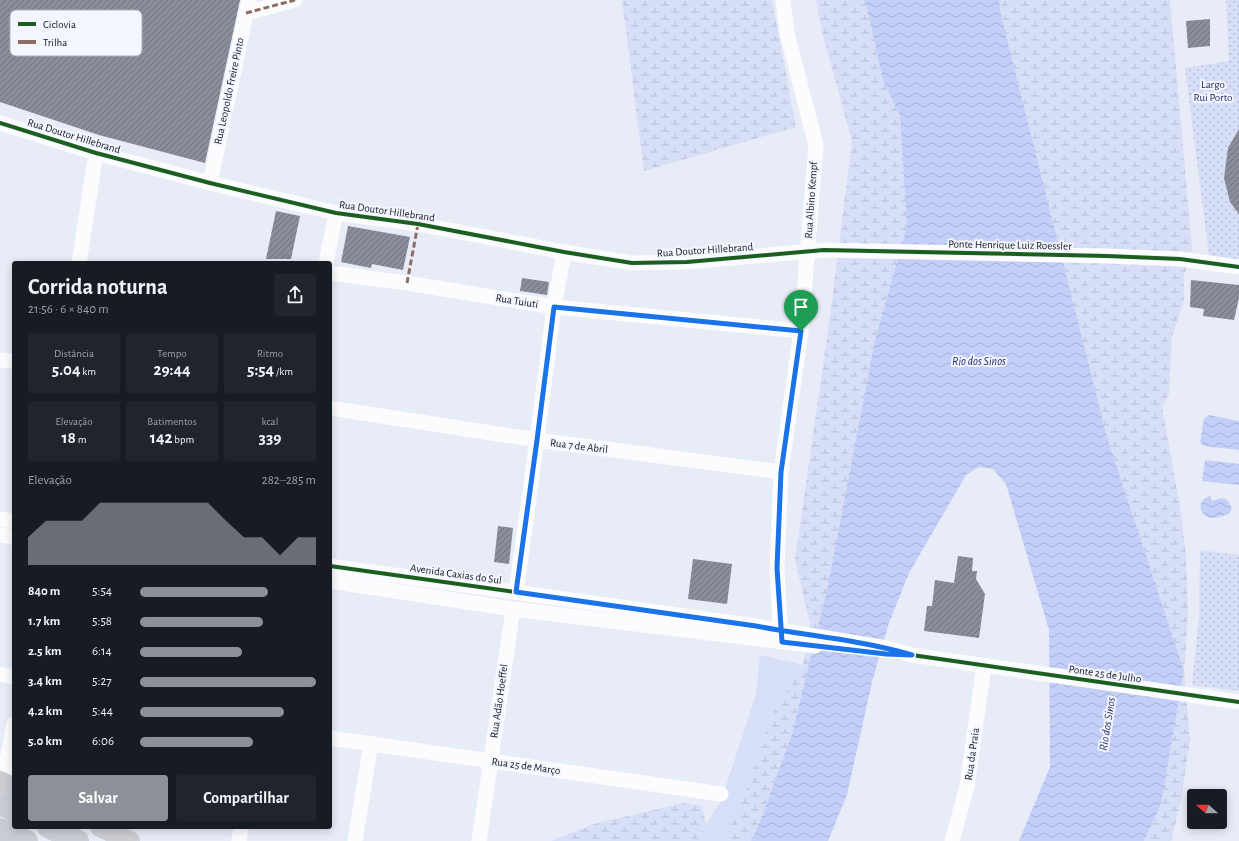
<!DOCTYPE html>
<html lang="pt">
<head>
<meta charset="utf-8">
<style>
  :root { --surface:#171b24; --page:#20242c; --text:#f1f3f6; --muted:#9ea1a6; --accent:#8c9099 }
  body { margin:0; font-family:"Alegreya Sans",sans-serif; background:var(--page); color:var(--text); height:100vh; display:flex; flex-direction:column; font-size:15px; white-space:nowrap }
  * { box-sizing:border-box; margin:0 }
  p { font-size:13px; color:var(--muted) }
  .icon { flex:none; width:22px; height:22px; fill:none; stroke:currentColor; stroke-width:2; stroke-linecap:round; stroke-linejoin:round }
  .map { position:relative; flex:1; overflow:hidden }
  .drawer { position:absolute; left:12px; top:261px; width:320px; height:568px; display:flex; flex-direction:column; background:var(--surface); border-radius:4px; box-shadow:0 2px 10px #0003 }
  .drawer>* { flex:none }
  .needle { width:26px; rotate:291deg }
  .tools { position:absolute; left:1187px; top:789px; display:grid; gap:8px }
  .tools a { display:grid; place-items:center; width:40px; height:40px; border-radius:4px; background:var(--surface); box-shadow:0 2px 10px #0003; font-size:20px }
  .pin { position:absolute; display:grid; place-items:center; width:34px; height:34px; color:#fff; margin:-41px -17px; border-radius:50% 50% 50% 0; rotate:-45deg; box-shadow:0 0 4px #0007 }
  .pin .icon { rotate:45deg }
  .round { display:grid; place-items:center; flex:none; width:42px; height:42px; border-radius:4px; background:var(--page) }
  .head { display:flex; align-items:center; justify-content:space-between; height:68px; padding:0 16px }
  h1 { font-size:22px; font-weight:700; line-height:30px }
  .metrics { display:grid; grid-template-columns:repeat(3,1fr); gap:6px; height:68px; padding:4px 16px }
  .metrics div { display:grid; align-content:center; border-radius:4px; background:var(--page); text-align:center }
  .metrics b { font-size:17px; font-weight:700 }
  .metrics small { font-size:11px; font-weight:400 }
  .metrics p { font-size:11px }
  .chart { height:112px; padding:8px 16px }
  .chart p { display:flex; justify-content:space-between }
  .chart svg { width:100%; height:72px; margin-top:4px; fill:var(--accent); opacity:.7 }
  .action { display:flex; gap:8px; margin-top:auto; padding:8px 16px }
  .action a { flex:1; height:46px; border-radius:4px; background:var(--accent); color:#fff; font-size:16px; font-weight:700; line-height:46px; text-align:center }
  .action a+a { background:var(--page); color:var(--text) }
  ul { padding:0 16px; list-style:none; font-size:13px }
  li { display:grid; grid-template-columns:64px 48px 1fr; align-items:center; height:30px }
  li i { height:10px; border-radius:5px; background:var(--accent) }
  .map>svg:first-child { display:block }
  .grass { fill:#d7def7 }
  .wetland { fill:url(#wetland-marsh) }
  .park { fill:url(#park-dots) }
  .water { fill:url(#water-waves) }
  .building { fill:url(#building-hatch) }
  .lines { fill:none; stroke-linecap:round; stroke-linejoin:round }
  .minor { stroke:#fcfcfe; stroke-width:15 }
  .major { stroke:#cbcdd2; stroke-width:20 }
  .highway { stroke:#caccd3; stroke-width:22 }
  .quiet { stroke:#8d6e63; stroke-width:3; stroke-dasharray:6 3; stroke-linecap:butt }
  .cycleway-casing { stroke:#f3f6fe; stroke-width:6 }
  .cycleway { stroke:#1b5e20; stroke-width:4 }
  .route-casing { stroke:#fff; stroke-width:8 }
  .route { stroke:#1a73e8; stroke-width:5 }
  .labels { text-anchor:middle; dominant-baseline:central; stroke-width:4; stroke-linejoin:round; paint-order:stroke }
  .park-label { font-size:11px; fill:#19205d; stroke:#f3f6fe }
  .street-label { font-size:11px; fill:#15171e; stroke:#f3f6fe }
  .water-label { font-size:12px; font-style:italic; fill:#232d6b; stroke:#f3f6fe }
  .key { fill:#f3f6fe; stroke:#b0b3bb; stroke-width:1 }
  .key-label { font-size:11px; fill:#15171e }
</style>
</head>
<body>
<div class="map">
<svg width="1239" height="841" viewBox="0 0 1239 841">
  <defs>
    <pattern id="wetland-marsh" width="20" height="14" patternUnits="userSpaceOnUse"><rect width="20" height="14" fill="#d7def7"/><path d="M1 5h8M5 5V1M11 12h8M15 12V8" fill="none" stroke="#b8bed3"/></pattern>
    <pattern id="park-dots" width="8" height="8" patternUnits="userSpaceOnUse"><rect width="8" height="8" fill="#d7def7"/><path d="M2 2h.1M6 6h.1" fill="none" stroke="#b8bed3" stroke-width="1.8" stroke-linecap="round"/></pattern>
    <pattern id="water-waves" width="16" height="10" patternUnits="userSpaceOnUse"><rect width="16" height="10" fill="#c3cff8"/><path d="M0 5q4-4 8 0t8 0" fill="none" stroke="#a7b1d4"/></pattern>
    <pattern id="building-hatch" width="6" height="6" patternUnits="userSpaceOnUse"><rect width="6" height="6" fill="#8a8e9b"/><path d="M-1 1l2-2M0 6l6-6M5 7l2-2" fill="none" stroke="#70737e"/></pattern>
  </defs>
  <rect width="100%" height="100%" fill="#e8ecf7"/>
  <polygon class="grass" points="760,655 803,665 772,715 748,786 724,841 696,841 721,801 756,695"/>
  <g class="wetland">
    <polygon points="622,0 772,0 796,127 644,171"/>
    <polygon points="816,0 865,0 883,80 900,116 907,226 875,340 828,585 792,734 760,822 751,841 724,841 748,786 772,715 803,665 810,624 795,560 830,317 852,141 822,32"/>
    <polygon points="999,0 1170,0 1192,248 1184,276 1184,300 1172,337 1169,394 1162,407 1181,512 1186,557 1188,614 1184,671 1190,740 1181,800 1171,841 1144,841 1161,804 1184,671 1107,437 1001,15"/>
    <polygon points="684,803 702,806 706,824 696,841 551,841 594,824"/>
  </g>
  <g class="park">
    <polygon points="1226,0 1239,0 1239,260 1209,256 1185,68 1229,61"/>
    <polygon points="1200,550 1239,555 1239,691 1192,685 1199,617"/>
  </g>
  <g class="water">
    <polygon points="865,0 999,0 1001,15 1107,437 1184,671 1161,804 1144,841 1019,841 1050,767 1049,630 1006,484 993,469 979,467 966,475 909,573 889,623 872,682 847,795 828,841 751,841 760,822 792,734 828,585 875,340 907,226 900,116 883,80"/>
    <polygon points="1209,415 1239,421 1239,450 1204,446 1200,442 1204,419"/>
    <polygon points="1205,460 1239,464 1239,485 1202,481"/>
    <path d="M1210,496L1212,501C1223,496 1228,497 1232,509L1229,514C1224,515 1218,518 1213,518C1203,518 1196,507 1204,499C1205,498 1208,497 1210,496Z"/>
  </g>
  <g class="building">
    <polygon points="0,0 240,0 205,163 99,135 0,102"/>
    <polygon points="1210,19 1210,46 1188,48 1186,21"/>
    <polygon points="1239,129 1239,214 1230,202 1224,178 1228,148"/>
    <polygon points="276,211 300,216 291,259 266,259"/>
    <polygon points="348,226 410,237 403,270 372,264 371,268 341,262"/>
    <polygon points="522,278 549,282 547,295 520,291"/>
    <polygon points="1191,280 1239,285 1239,298 1234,320 1203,316 1204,309 1190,307"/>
    <polygon points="498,526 513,528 509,564 494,562"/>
    <polygon points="958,556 973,558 972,571 977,571 976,579 985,594 979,638 924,631 927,606 932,606 935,580 954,583"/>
    <polygon points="693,559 732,564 727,604 688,599"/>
  </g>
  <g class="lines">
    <g class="minor">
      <polyline points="246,13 295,0"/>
      <polyline points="0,123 96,153 210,183 336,213 418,224 564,252 632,263 687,262 824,250 1107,256 1180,259 1239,267"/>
      <polyline points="210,183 249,0"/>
      <polyline points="79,263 96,153"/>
      <polyline points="326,263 336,213"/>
      <polyline points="330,273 407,283 554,307 801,331"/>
      <polyline points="0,360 14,361"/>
      <polyline points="330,408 537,440 781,472"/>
      <polyline points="0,519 14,521"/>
      <polyline points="0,535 14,537"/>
      <polyline points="330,566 756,626 887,648 912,655 1239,702"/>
      <polyline points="330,581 513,609 815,646"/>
      <polyline points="516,592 537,440 554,307 564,252"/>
      <polyline points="781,642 777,568 781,472 801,331 816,145 787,33 783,0"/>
      <polyline points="0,674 14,677"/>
      <polyline points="330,738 721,794"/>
      <polyline points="3,783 14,724"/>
      <polyline points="239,841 241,827"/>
      <polyline points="355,841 371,743"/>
      <polyline points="479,841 513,609"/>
      <polyline points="952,841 967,786 984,666"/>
    </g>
    <g class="major">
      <polyline points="0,781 14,788"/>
      <polyline points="100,827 130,841"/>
    </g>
    <g class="highway">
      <polyline points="0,804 14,811"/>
      <polyline points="48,827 78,841"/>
      <polyline points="0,829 27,841"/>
    </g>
    <g class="quiet">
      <polyline points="246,13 295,0"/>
      <polyline points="407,283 418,224"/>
    </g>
    <g class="cycleway-casing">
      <g id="cycleway">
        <polyline points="0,123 96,153 210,183 336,213 418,224 564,252 632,263 687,262 824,250 1107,256 1180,259 1239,267"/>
        <polyline points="330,566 756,626 887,648 912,655 1239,702"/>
      </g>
    </g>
    <use href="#cycleway" class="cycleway"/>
  </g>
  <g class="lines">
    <g class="route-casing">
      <path id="route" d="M801,331L554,307L537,440L516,592L756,626C808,636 861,640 912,655L886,654L782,642L777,568L781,472L801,331"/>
    </g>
    <use href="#route" class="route"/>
  </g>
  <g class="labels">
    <g class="park-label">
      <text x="1213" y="84">Largo<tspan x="1213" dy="13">Rui Porto</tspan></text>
    </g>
    <g class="street-label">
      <text transform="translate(229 91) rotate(-78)">Rua Leopoldo Freire Pinto</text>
      <text transform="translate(74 136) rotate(17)">Rua Doutor Hillebrand</text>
      <text transform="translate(811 200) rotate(-86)">Rua Albino Kempf</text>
      <text transform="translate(387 211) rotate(8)">Rua Doutor Hillebrand</text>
      <text transform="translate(1010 245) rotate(1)">Ponte Henrique Luiz Roessler</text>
      <text transform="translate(705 250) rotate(-4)">Rua Doutor Hillebrand</text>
      <text transform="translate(517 301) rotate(9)">Rua Tuiuti</text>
      <text transform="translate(579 446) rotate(7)">Rua 7 de Abril</text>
      <text transform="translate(456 574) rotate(8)">Avenida Caxias do Sul</text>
      <text transform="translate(1105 674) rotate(8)">Ponte 25 de Julho</text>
      <text transform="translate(499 701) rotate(-82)">Rua Adão Hoeffel</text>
      <text transform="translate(972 754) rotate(-82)">Rua da Praia</text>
      <text transform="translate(526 766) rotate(8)">Rua 25 de Março</text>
    </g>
    <g class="water-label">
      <text x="979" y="361">Rio dos Sinos</text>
      <text transform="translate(1107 724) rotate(-81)">Rio dos Sinos</text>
    </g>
  </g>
  <rect x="10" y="10" width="132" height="46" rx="6" class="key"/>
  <rect x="18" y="22" width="18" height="4" fill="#1b5e20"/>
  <rect x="18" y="40" width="18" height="4" fill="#8d6e63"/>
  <g class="key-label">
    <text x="43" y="28">Ciclovia</text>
    <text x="43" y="46">Trilha</text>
  </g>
</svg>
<div class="tools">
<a><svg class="needle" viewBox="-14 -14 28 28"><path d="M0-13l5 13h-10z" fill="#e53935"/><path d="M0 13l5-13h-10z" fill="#9ea1a6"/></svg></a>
</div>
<div class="pin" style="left:801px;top:331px;background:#1e9e55"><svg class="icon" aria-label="arrive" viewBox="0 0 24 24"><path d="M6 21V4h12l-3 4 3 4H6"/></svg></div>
<section class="drawer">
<div class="head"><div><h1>Corrida noturna</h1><p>21:56 · 6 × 840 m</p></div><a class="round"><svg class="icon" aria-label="share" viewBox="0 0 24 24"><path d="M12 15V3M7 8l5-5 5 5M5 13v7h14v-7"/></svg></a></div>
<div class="metrics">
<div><p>Distância</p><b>5.04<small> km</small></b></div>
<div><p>Tempo</p><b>29:44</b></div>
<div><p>Ritmo</p><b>5:54<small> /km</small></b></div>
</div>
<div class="metrics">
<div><p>Elevação</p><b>18<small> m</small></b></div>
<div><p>Batimentos</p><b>142<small> bpm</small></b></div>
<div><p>kcal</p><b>339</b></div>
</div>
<div class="chart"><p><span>Elevação</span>282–285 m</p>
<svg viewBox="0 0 160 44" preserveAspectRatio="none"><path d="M0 44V27L10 17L20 17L30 17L40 6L50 6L60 6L70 6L80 6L90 6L100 6L110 17L120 27L130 27L140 38L150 27L160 27V44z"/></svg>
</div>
<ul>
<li><b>840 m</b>5:54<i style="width:73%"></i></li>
<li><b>1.7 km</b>5:58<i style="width:70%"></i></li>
<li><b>2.5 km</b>6:14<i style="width:58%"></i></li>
<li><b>3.4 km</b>5:27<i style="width:100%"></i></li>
<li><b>4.2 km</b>5:44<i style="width:82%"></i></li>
<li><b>5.0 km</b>6:06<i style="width:64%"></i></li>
</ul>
<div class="action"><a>Salvar</a><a>Compartilhar</a></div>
</section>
</div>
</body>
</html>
